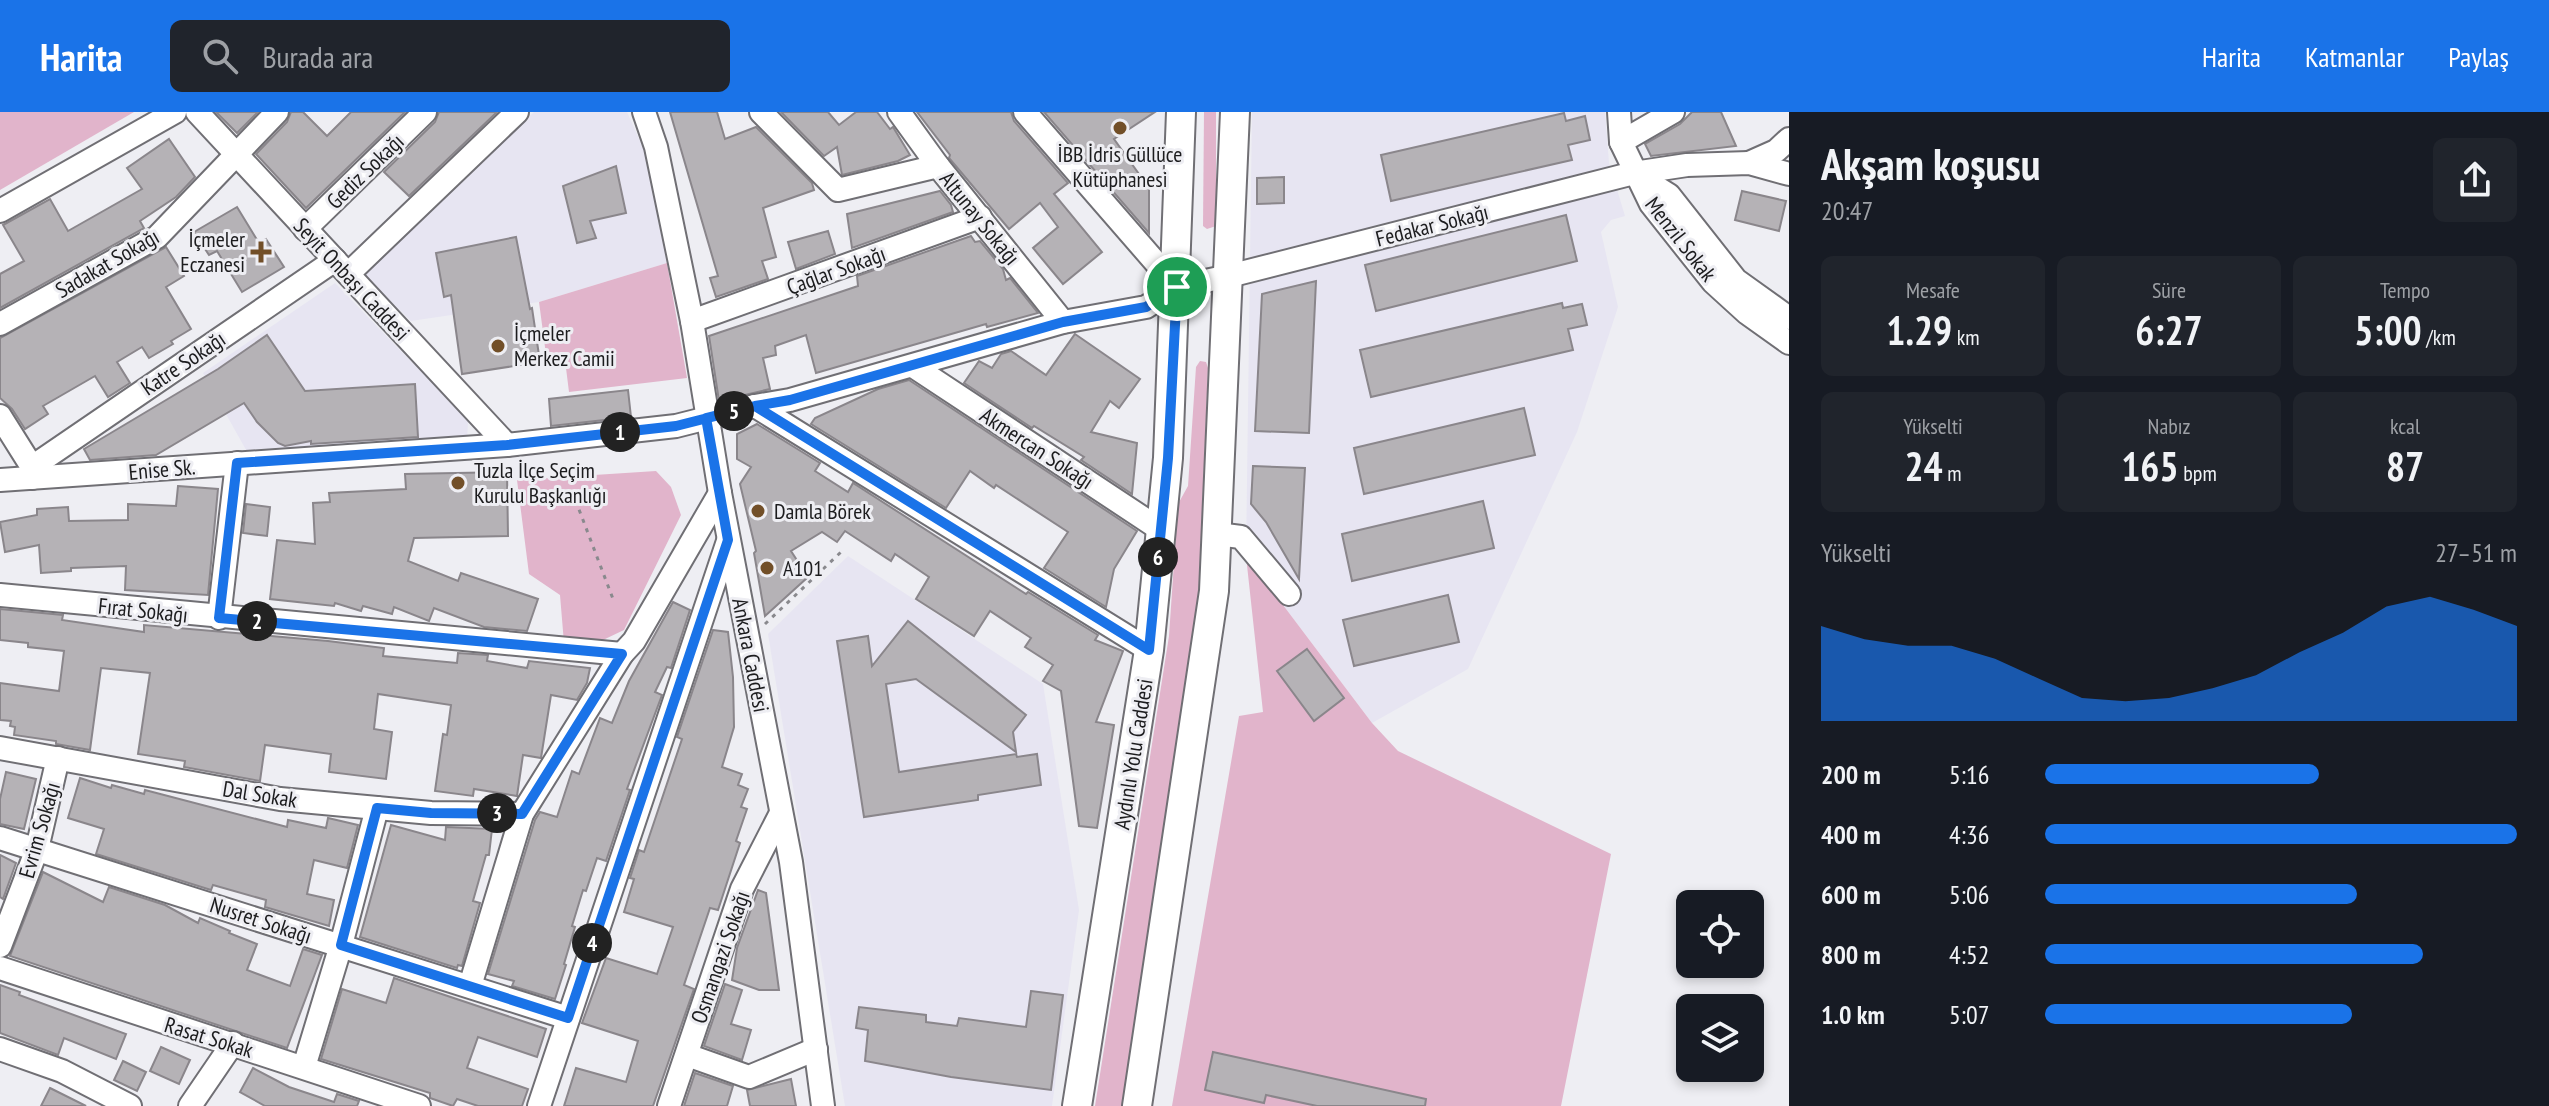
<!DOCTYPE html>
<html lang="tr">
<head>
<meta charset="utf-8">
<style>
  :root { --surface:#171b24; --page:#20242c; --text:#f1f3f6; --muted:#9ea1a6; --accent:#1a73e8 }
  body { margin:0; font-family:"PT Sans Narrow",sans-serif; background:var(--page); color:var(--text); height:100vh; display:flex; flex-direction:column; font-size:30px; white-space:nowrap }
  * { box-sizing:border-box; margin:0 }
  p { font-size:26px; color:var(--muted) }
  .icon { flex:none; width:44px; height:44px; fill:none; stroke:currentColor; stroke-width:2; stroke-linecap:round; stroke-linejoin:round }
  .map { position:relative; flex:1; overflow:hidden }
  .side { display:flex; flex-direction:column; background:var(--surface); width:760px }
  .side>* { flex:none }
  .tools { position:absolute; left:1676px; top:778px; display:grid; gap:16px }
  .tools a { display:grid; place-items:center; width:88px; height:88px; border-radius:12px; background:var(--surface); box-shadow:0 4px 12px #0003; font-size:40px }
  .pin { position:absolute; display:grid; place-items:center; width:68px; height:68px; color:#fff; margin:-34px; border:4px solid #fff; border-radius:50%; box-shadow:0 2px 8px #0007 }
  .km { position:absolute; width:40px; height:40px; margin:-20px; border-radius:50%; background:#222; color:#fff; font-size:22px; line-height:40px; text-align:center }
  .round { display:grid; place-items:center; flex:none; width:84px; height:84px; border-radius:12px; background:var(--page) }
  .summary { display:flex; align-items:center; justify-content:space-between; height:136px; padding:0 32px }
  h1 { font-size:44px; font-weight:600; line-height:60px }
  .stats { display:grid; grid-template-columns:repeat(3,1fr); gap:12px; height:136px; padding:8px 32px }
  .stats div { display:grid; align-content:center; border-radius:12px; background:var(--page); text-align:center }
  .stats b { font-size:40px; font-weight:600 }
  .stats small { font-size:22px; font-weight:400 }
  .stats p { font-size:22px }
  .chart { height:224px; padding:16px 32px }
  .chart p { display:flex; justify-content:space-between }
  .chart svg { width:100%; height:144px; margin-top:8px; fill:var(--accent); opacity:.7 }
  ul { padding:0 32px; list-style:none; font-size:26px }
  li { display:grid; grid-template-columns:128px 96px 1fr; align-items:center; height:60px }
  li i { height:20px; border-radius:10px; background:var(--accent) }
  header { display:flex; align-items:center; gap:48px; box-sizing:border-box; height:112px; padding:0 40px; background:var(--accent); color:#fff }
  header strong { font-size:38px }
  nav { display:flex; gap:44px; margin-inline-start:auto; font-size:28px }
  .search { width:560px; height:72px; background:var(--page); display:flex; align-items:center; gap:20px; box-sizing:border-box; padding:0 28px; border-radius:12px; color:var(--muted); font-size:30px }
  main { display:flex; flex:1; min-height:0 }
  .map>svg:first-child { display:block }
  .built { fill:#e7e5f2 }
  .green { fill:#e1b4cb }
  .building { fill:#b5b2b6; stroke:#8a868b; stroke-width:2 }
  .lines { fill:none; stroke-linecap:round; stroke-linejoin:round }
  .minor-casing { stroke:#706f74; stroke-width:26 }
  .major-casing { stroke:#706f74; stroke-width:32 }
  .path { stroke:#89898d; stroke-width:3; stroke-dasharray:4 6; stroke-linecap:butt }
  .minor { stroke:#fff; stroke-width:22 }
  .major { stroke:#fff; stroke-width:28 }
  .route-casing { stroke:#fff; stroke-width:16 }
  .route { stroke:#1a73e8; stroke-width:10 }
  .poi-dot { fill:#724f28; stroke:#eeeef3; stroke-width:3 }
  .labels { text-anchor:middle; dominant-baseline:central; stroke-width:6; stroke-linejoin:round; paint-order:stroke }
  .poi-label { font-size:22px; fill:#1c1c1e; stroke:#eeeef3; text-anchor:start }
  .street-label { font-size:22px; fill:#1c1c1e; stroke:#eeeef3 }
</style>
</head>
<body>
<header>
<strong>Harita</strong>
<div class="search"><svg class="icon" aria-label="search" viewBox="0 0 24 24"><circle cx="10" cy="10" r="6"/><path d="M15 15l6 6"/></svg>Burada ara</div>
<nav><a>Harita</a><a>Katmanlar</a><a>Paylaş</a></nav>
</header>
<main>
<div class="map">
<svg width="1789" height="994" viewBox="0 0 1789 994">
  <rect width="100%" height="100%" fill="#eeeef3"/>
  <g class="built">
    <polygon points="534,0 627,0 645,40 667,151 539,190 411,209 363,162"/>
    <polygon points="1252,0 1605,0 1609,51 1625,104 1611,108 1601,120 1618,195 1577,320 1468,557 1372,611 1246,444"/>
    <polygon points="335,171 468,308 467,331 250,345 203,261"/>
    <polygon points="848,444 1043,572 1079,798 1052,994 845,994 768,522"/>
  </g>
  <g class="green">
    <polygon points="0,0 134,0 0,78"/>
    <polygon points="1204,0 1216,0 1216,114 1207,117 1203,114"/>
    <polygon points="667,151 687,266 569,280 565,248 547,250 539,190"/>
    <polygon points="1200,249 1206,250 1208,256 1198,498 1125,994 1095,994 1169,524 1178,392 1188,374 1196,255"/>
    <polygon points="656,359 671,375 681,403 624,518 603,528 564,531 560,483 529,462 517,368"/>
    <polygon points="1246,444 1372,611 1398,639 1611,742 1561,994 1172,994 1239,604 1263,600"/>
  </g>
  <g class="building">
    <polygon points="216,0 258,0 237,21"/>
    <polygon points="291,0 303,0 327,24 351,0 405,0 306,96 256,42 287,10"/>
    <polygon points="439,0 497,0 409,84 384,60 435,10"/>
    <polygon points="670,0 717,0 725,27 756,15 812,71 814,78 763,96 776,145 762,149 768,167 716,185 710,166 718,164"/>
    <polygon points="781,0 828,0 839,13 856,0 877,0 890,17 893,15 910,43 898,49 842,63 837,35 824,44"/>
    <polygon points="917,0 1011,0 1014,9 1068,71 1054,82 1102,140 1063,172 1033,136 1058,115 1040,91 1009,117 949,46 950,43"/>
    <polygon points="1044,0 1155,0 1114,27 1149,76 1149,121"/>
    <polygon points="1692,0 1721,0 1736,34 1651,44 1645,32 1680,12"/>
    <polygon points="1564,1 1566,9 1585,4 1590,28 1568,33 1572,48 1391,89 1381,43"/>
    <polygon points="169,27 195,65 176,85 140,109 144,116 0,196 0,162 24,149 3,113 50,87 68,119 142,77 127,56"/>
    <polygon points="616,54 626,101 590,109 596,126 577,131 563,74"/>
    <polygon points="1284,65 1284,91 1257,92 1257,66"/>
    <polygon points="940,79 951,93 953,100 852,136 847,102"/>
    <polygon points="1742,79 1786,89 1779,119 1735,108"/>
    <polygon points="237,95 259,131 266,127 284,155 242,180 217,139 209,143 194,120"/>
    <polygon points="1566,103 1577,149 1376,199 1365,153"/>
    <polygon points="828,119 835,142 796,157 788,130"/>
    <polygon points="971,124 975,130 980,129 1003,157 1006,168 1010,166 1038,201 987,215 986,212 816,261 806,223 775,234 776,243 763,246 770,277 719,289 709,224 858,174 857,164"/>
    <polygon points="516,125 530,197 532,196 540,250 462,262 451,183 444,185 436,141"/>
    <polygon points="166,135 184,164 166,175 191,217 171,229 173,232 149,246 142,235 117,250 130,271 108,285 95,264 43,294 48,302 25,317 12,297 0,286 0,226"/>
    <polygon points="1316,169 1309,321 1255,319 1262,182"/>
    <polygon points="1562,191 1563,196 1582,192 1587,213 1568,217 1573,238 1371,285 1360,238"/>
    <polygon points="1075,222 1140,267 1119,296 1110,289 1091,320 1137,331 1132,382 1081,348 1084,345 1034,314 1032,316 964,271 979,249 992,256 1001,242 1011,239 1046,263"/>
    <polygon points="267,223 305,279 415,272 418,325 311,332 311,329 285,334 278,331 257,310 244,291 156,343 90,348 84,337 218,257"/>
    <polygon points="909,268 1137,419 1114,457 1106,495 1044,456 1068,420 996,373 994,376 970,359 946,396 811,312 815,306 878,277"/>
    <polygon points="628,278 631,305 551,314 549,287"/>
    <polygon points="1524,296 1535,343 1364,382 1354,336"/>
    <polygon points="757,312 820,351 815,359 848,380 853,371 1026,482 1028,480 1098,523 1095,528 1123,539 1096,610 1114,613 1097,716 1079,714 1061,579 1043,569 1053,553 1025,535 1031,526 990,499 974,524 916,487 929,465 895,442 891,449 845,419 837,430 822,420 791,439 808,465 765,504 754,441 756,439 740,372 751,355 737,347 737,322"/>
    <polygon points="1253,354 1305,356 1299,467 1266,410 1251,392"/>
    <polygon points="507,360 508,424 414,426 408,449 458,469 461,461 538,487 527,519 484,515 434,496 429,509 394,495 392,502 363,494 361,499 335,491 334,494 270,487 277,428 315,432 313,391 330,390 329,381 406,377 405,362"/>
    <polygon points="178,374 218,377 208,483 125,478 126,454 71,456 71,459 41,461 39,433 5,440 0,410 37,403 37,397 68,395 69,409 128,408 128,392 176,394"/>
    <polygon points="1483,389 1494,436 1352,469 1342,422"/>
    <polygon points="246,392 270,395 267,424 243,421"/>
    <polygon points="1448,483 1459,530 1354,554 1343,508"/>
    <polygon points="673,490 690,498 671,556 667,555 655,580 662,583 627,677 630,678 606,749 597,746 586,779 583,778 572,814 575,815 564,852 566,853 555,887 512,874 514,869 488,862 535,708 540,700 557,705 572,659 579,662 600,606 612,611 629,569"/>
    <polygon points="0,497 63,503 62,508 144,520 144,513 328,529 384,536 383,544 457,551 458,541 488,543 487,549 527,556 529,549 590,556 587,571 577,588 551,583 541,646 523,643 517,684 474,677 473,684 435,679 443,622 447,623 451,593 378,582 374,617 392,620 386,667 329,660 331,642 265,633 260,669 184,655 185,649 138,642 150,561 101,556 90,638 56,632 56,629 14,623 15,615 10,614 11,609 0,608 0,571 59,579 64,539 28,535 28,531 0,528"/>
    <polygon points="908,509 1026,603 1013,620 1016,640 916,567 886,572 899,660 1016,642 1017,645 1037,642 1041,673 978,683 978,688 864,705 837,529 868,524 872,554"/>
    <polygon points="713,518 728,520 733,565 734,615 722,655 742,662 738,673 748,677 741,695 747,697 736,729 740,731 718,798 710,796 684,873 694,877 653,994 564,994 576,956 626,970 638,929 582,911 606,846 657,862 673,815 624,800 634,767 630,766 639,738 644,740 682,627 677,625"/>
    <polygon points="1307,537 1344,586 1314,609 1277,559"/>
    <polygon points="6,660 36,667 24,717 0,712 0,687"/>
    <polygon points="80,666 111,676 112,673 144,682 145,678 287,715 288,708 326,716 328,706 358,713 347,756 314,748 307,782 334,788 329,814 265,795 266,788 213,773 211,778 96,742 104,717 68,706"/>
    <polygon points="391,713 445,728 446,715 492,717 489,743 486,743 473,789 480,791 462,854 458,853 457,856 360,825"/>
    <polygon points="0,743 16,751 3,787 0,785"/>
    <polygon points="43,760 103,790 109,775 165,793 198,811 200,806 230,819 229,821 257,832 247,858 290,874 303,837 322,843 287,936 10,844"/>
    <polygon points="758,778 766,781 779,878 759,878 732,868 737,836"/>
    <polygon points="394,866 546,917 537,945 478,925 467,956 528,977 522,994 478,994 457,987 453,994 430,986 430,981 321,947 342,877 386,891"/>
    <polygon points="725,872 742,878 731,912 751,918 742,948 704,934"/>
    <polygon points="0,873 20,880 19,883 126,922 116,947 64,926 58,943 0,921"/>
    <polygon points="1031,879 1063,883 1051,978 951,965 865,949 868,918 856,916 859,895 926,903 926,910 957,914 959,906 1026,915"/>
    <polygon points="161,935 190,948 179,972 150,959"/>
    <polygon points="1213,940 1426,987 1425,994 1317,994 1266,983 1264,991 1205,978"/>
    <polygon points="123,949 146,960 137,979 114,968"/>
    <polygon points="253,956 289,975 334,990 337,982 359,989 357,994 265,994 240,980"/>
    <polygon points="695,961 733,974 727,994 684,994"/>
    <polygon points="791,967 796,994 750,994 747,978"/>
    <polygon points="50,976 86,994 41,994"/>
  </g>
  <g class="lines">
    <g class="minor-casing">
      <g id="minor">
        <polyline points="197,0 507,333"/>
        <polyline points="644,0 656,35 692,209 720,381 791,750 823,994"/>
        <polyline points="761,0 838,78 938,54"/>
        <polyline points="899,0 938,54 1063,210"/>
        <polyline points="1025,0 1177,175"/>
        <polyline points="1619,0 1621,30 1651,92 1713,170 1747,201 1789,231"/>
        <polyline points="1621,30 1673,0"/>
        <polyline points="1749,51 1776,39 1789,27"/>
        <polyline points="1637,63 1669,83 1736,168 1789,206"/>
        <polyline points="0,99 175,0"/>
        <polyline points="305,117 425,0"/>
        <polyline points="348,162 517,0"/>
        <polyline points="692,209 980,105"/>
        <polyline points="0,212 157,125 277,0"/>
        <polyline points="913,254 1161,418"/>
        <polyline points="755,294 1149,538"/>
        <polyline points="0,304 32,355 32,366"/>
        <polyline points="32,355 335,148"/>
        <polyline points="0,368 507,333 676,314 755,294 790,288 1063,210 1146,195 1177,175 1229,164 1634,61 1687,53 1749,51 1789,62"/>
        <polyline points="1217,422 1241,425 1289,482"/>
        <polyline points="0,483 622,542"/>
        <polyline points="219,506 237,351"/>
        <polyline points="0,636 280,687 431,701 522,702"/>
        <polyline points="0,726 568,906"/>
        <polyline points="0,834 37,737 58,646"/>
        <polyline points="0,856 419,994"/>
        <polyline points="470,874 522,702 622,542 634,529 720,381"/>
        <polyline points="0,937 62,959 130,994"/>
        <polyline points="687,943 749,965 816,937"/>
        <polyline points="304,955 341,833 377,696"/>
        <polyline points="190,994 233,931"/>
        <polyline points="539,994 728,429"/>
        <polyline points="669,994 742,777 781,701"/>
      </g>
    </g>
    <g class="major-casing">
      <g id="major">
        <polyline points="1077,994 1149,538 1168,346 1181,0"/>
        <polyline points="1137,994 1214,479 1235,0"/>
      </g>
    </g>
    <g class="path">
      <polyline points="572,379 613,487"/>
      <polyline points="765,512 841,440"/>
    </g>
    <use href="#minor" class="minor"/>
    <use href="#major" class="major"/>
  </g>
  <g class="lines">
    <g class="route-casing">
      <polyline id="route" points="1177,175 1146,195 1063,210 790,288 755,294 676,314 507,333 237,351 219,506 622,542 522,702 431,701 377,696 341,833 568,906 728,428 706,306 755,294 1149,538 1168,346 1177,175"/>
    </g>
    <use href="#route" class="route"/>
  </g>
  <g class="poi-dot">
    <circle cx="1120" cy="16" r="8"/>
    <path d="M257 128h8v8h8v8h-8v8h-8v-8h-8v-8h8z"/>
    <circle cx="498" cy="234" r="8"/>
    <circle cx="458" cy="371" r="8"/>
    <circle cx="758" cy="399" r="8"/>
    <circle cx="767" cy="456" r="8"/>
  </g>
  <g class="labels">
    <g class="poi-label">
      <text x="1120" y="42" text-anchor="middle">İBB İdris Güllüce<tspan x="1120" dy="25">Kütüphanesi</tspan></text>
      <text x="245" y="127" text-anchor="end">İçmeler<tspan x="245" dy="25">Eczanesi</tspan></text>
      <text x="514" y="221">İçmeler<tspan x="514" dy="25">Merkez Camii</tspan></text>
      <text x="474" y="358">Tuzla İlçe Seçim<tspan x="474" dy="25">Kurulu Başkanlığı</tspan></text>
      <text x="774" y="399">Damla Börek</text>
      <text x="783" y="456">A101</text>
    </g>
    <g class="street-label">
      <text transform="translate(365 59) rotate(-44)">Gediz Sokağı</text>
      <text transform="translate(980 106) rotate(51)">Altunay Sokağı</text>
      <text transform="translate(1432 113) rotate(-14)">Fedakar Sokağı</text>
      <text transform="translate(1681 127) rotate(52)">Menzil Sokak</text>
      <text transform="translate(107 151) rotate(-30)">Sadakat Sokağı</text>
      <text transform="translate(836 158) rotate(-20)">Çağlar Sokağı</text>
      <text transform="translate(352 167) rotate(47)">Seyit Onbaşı Caddesi</text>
      <text transform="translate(183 251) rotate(-34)">Katre Sokağı</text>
      <text transform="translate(1037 336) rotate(33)">Akmercan Sokağı</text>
      <text transform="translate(162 357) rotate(-5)">Enise Sk.</text>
      <text transform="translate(143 498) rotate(6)">Fırat Sokağı</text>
      <text transform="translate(751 543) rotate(79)">Ankara Caddesi</text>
      <text transform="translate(1133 642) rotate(-81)">Aydınlı Yolu Caddesi</text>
      <text transform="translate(260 682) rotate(9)">Dal Sokak</text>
      <text transform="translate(39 718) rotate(-74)">Evrim Sokağı</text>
      <text transform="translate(261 808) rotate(18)">Nusret Sokağı</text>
      <text transform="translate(720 845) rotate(-71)">Osmangazi Sokağı</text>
      <text transform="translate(209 925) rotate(17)">Rasat Sokak</text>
    </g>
  </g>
</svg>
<div class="tools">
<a><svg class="icon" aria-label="locate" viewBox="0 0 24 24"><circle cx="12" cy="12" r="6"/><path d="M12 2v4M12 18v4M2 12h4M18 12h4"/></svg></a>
<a><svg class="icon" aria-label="layers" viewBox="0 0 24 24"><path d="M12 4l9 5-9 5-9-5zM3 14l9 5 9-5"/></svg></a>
</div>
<div class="pin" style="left:1177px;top:175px;background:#1e9e55"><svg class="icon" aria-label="arrive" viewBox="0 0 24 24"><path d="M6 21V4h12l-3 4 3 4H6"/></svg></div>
<b class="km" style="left:620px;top:320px">1</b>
<b class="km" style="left:257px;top:509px">2</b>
<b class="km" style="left:497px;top:701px">3</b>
<b class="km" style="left:592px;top:831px">4</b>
<b class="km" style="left:734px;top:299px">5</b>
<b class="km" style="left:1158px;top:445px">6</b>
</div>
<section class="side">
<div class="summary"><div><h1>Akşam koşusu</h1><p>20:47</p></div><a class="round"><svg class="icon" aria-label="share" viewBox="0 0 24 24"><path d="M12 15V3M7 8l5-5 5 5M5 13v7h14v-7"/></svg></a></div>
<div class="stats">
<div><p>Mesafe</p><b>1.29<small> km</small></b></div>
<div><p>Süre</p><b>6:27</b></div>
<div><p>Tempo</p><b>5:00<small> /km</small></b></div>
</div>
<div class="stats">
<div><p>Yükselti</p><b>24<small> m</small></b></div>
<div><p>Nabız</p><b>165<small> bpm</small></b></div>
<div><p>kcal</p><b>87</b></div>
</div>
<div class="chart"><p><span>Yükselti</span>27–51 m</p>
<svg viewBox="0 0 160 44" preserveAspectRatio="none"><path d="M0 44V15L10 19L20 21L30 21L40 25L50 31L60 37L70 38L80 37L90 34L100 30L110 23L120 17L130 9L140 6L150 10L160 15V44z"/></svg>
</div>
<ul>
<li><b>200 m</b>5:16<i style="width:58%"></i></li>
<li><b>400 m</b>4:36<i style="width:100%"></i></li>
<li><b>600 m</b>5:06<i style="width:66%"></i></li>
<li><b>800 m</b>4:52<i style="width:80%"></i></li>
<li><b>1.0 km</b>5:07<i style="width:65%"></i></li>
</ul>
</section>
</main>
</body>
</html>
